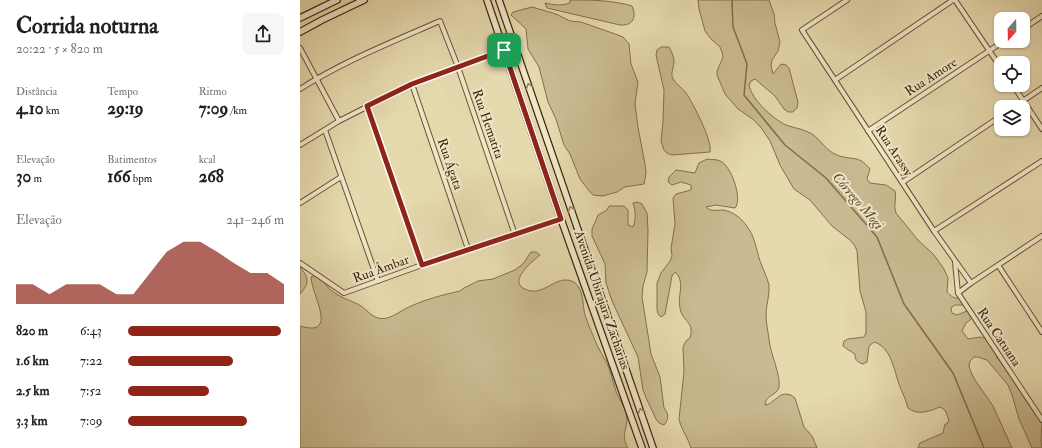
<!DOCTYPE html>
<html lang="pt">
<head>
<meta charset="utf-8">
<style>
  :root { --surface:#fff; --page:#f6f6f6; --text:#202124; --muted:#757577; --accent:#8f2418 }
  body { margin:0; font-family:"IM FELL Double Pica",serif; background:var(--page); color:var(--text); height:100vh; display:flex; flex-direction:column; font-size:15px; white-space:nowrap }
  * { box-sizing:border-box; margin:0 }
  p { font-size:13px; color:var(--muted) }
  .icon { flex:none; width:22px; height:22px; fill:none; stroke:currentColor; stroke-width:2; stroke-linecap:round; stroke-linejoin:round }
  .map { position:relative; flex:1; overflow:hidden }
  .details { display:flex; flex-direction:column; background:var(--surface); width:300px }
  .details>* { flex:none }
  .needle { width:26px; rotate:200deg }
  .controls { position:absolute; left:694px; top:12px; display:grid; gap:8px }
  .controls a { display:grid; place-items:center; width:36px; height:36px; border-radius:8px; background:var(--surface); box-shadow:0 1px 3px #0004; font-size:20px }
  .pin { position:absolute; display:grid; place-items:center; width:34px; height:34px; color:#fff; margin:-17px; border-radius:8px; box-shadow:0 2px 6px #0006 }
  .round { display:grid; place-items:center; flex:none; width:42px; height:42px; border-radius:8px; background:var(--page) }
  .headline { display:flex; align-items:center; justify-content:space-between; height:68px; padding:0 16px }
  h1 { font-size:22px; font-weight:800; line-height:30px }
  .figures { display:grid; grid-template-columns:repeat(3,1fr); gap:6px; height:68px; padding:4px 16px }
  .figures div { display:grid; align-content:center }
  .figures b { font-size:17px; font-weight:800 }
  .figures small { font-size:11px; font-weight:400 }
  .figures p { font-size:11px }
  .chart { height:112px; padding:8px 16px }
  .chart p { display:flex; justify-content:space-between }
  .chart svg { width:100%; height:72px; margin-top:4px; fill:var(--accent); opacity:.7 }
  ul { padding:0 16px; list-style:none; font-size:13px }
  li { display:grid; grid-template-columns:64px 48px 1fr; align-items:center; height:30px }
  li i { height:10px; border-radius:5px; background:var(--accent) }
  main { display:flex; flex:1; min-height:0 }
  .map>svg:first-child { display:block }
  .green { fill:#caba91; stroke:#846f4b }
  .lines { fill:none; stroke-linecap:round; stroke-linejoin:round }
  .stream { stroke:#816b48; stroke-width:1.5 }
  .street-casing { stroke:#69512f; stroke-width:6 }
  .secondary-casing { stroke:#3f2405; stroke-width:8 }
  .street { stroke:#efe6ca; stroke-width:4 }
  .secondary { stroke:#efe6ca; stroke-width:5.5 }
  .oneway { stroke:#978568 }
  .route-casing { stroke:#fff; stroke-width:8 }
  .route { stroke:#8f2418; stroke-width:5 }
  .labels { text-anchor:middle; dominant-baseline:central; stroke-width:4; stroke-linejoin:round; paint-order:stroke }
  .street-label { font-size:13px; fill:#3f2405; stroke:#efe6ca }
  .water-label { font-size:14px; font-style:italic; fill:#604827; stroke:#efe6ca }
</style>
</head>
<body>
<main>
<section class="details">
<div class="headline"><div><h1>Corrida noturna</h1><p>20:22 · 5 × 820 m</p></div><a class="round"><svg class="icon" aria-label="share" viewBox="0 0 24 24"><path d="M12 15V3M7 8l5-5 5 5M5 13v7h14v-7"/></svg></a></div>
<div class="figures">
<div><p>Distância</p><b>4.10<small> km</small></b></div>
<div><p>Tempo</p><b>29:19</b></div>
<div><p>Ritmo</p><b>7:09<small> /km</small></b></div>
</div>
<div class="figures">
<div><p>Elevação</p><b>30<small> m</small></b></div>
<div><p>Batimentos</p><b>166<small> bpm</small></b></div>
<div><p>kcal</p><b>268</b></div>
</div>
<div class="chart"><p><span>Elevação</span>241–246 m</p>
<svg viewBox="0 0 160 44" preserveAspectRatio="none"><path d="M0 44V32L10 32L20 38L30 32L40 32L50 32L60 38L70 38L80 25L90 12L100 6L110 6L120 12L130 19L140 25L150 25L160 32V44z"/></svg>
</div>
<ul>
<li><b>820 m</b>6:43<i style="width:98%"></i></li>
<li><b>1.6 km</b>7:22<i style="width:67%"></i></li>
<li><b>2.5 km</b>7:52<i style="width:52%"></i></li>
<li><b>3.3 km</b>7:09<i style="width:76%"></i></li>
</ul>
</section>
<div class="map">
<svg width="742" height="448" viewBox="0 0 742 448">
  <rect width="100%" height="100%" fill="#e6d9ae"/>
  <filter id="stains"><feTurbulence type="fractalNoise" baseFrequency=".005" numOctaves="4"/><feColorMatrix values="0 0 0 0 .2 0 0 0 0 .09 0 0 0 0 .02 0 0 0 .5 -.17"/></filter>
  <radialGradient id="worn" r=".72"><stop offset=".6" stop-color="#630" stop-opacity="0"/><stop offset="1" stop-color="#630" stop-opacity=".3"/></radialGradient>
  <g class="green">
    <path d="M270,0C291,0 312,0 332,6C337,17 333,26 320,25L247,8L245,3C254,5 261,6 270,3Z"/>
    <path d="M398,0H469L474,14L475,23L480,42L478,51L472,60L471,65L473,74L481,64L486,65L489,68L498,102L497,108L493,112H488L484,109L475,96L455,79L451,81L449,85C452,100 472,118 486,125C494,128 504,129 512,134C521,140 526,151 537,155C552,161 558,154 570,169L567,179L570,183L586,185L595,191C597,199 593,205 596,213L618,240L634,255L644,269L648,278L647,292C651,296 654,299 659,298L664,302L663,305H655L651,308L652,313L657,315L667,311L670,312L673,316L670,320L666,323L662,331L668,339L680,337L687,339L694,349L697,358L704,364L742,423L741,441L742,448H732L719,419L712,395L708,385L687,360L678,357H674L670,361L669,366L671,372L675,380L693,406L712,448H618L620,443L643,433L645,424H647L649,420L645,410L640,407C630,411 618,416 608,408C606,400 602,392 599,384C594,370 591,347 574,342L569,346L567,362L563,364C557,362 555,360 555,354L547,349L543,346L544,341L548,339L564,337L566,333V312L560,291L557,251L555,246L551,241L532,226L510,200L494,189L480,165L470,141L462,129L454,120L438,109L425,94L417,75V71L423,57L422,52L420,47L410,38L405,31L399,9Z"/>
    <polygon points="232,7 256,14 270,21 281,22 318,35 323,37 329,44 331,64 338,82 335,104 338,127 345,164 346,173 344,184 325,187 317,192 303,196 293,195 290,192 280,179 270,154 264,145 256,119 248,102 239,67 228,49 226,29 211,15 213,12"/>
    <path d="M361,47H369C371,51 374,56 374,61C374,67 370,74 373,79C376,84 382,88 386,93C393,103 413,142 410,152L372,155L367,153L364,150L361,141L363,122L364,90L356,55L357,50Z"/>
    <path d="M407,159C411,160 417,159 420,161C431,165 443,199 435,208L416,205L406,207C411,212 416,210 423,210C432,211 441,218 446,225C455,236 456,249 460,261C463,269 467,277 469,285C470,295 466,304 466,315C466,323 468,331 469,339C470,353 481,375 479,387C477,396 466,394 465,405L469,404L481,395L486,394L491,395L495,398L504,427L512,436L517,448H391C388,438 381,429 379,419L384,372L383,347L386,341L390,338C395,321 382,322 380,308C377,295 386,282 375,272L372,276L365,314L361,317L358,314L357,309V283L361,273L370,261L372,256L371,248L375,224L373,198L376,194L391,190V185L381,182L372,185L368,182L369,177L376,170L395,173L399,163Z"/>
    <path d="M337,202L342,204L347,213L348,230L347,272L343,286L342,297L351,354L360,377L364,408C369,414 369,419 364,425L359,423L356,419L347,400L343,390L338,357L312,301L306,283L305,264L292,236V229L296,220L298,215L307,210L309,206H324L328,210V225L333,227C336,218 336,212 333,203Z"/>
    <path d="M231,252H236L240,255C234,260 217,274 219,283C220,286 222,288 225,289C240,297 253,280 265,280C274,280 278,284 281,292C283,298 283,304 284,310C285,318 291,330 294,338C298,349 305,358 309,368C312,377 314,386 317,394C320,400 325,407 326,413C330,428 319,433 328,448H0V326C40,338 11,294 11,277L15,276C25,281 24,284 31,290C40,298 51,300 61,306C67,310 71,316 78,318C89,321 98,312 107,308C123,300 142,295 160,291L164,288L178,281L193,279L215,270L223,264Z"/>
    <path d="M0,267C9,278 10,283 0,294Z"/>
  </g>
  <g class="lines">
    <polyline class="stream" points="432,0 433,27 447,64 444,95 485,145 526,178 577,237 604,304 653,373 684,448"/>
    <g class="street-casing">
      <g id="street">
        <polyline points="547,0 502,30 634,231 671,283"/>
        <polyline points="655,0 701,68"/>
        <polyline points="723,29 742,16"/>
        <polyline points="0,48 39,121"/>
        <polyline points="535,80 653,0"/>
        <polyline points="112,84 168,249"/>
        <polyline points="713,85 742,129"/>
        <path d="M0,89C44,61 92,42 140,21L158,67L215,235"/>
        <polyline points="67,106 122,265"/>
        <polyline points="714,107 742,88"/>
        <polyline points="25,130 78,281"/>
        <polyline points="568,131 704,41"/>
        <polyline points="0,145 39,121 112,84 204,50"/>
        <polyline points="603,182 701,116"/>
        <polyline points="0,203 41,177"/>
        <polyline points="634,231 742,161"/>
        <polyline points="655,262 658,293 742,420"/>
        <polyline points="0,263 44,293 122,265 261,219"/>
        <polyline points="698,265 742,332"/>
        <polyline points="658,293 671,283 742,236"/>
      </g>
    </g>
    <g class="secondary-casing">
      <g id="secondary">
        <polyline points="187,0 261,219 342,448"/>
        <polyline points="199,0 353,448"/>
        <polyline points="0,18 37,0"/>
        <polyline points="0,32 22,20 64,0"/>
      </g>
    </g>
    <use href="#street" class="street"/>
    <use href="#secondary" class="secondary"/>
  </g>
  <defs><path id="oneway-chevron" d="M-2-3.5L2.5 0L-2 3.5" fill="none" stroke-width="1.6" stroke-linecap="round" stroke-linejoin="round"/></defs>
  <g class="oneway">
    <use href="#oneway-chevron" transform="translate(229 86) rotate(-109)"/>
    <use href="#oneway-chevron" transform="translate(271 209) rotate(-109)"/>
    <use href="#oneway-chevron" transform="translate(341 411) rotate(-109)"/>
  </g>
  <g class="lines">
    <g class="route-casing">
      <polygon id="route" points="204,50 261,219 122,265 67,106 112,84"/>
    </g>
    <use href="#route" class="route"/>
  </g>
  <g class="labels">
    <g class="street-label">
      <text transform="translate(631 77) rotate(-33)">Rua Amore</text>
      <text transform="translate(188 124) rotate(71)">Rua Hematita</text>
      <text transform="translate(594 151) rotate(57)">Rua Arassy</text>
      <text transform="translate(150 164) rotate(71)">Rua Ágata</text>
      <text transform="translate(81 269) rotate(-20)">Rua Âmbar</text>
      <text transform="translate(302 300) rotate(71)">Avenida Ubirajara Zacharias</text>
      <text transform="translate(699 337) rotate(56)">Rua Catuana</text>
    </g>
    <g class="water-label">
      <text transform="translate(558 201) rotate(49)">Córrego Mogi</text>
    </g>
  </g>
  <rect width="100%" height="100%" filter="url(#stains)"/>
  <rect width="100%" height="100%" fill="url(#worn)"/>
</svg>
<div class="controls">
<a><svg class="needle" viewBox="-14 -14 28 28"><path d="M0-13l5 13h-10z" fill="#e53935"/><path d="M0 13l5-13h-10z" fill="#757577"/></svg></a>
<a><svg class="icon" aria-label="locate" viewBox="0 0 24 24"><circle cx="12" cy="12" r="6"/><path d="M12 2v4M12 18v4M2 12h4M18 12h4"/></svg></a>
<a><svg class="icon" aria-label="layers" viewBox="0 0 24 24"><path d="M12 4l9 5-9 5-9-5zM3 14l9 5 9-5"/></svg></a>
</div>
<div class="pin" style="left:204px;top:50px;background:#1e9e55"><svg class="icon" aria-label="arrive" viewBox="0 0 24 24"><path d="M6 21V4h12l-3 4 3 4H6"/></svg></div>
</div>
</main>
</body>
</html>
